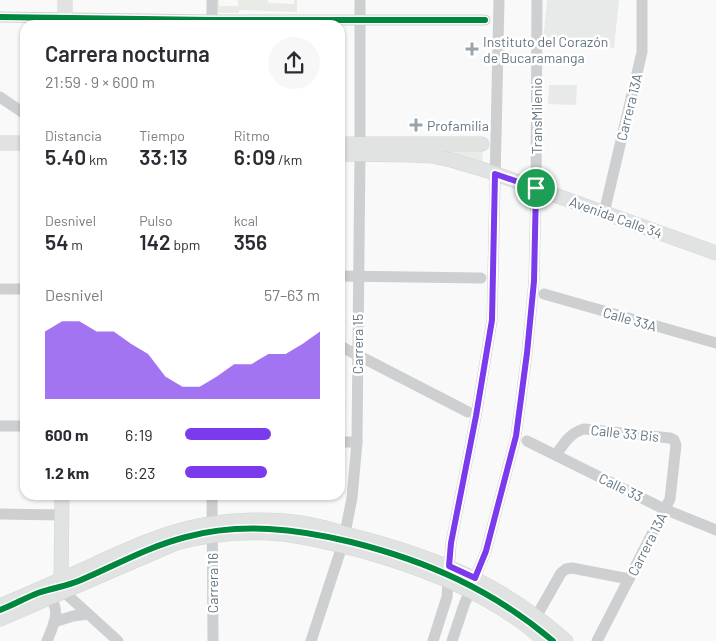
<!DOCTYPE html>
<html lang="es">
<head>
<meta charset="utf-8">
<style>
  :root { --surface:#fff; --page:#f7f7f7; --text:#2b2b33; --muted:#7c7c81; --accent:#7c3aed }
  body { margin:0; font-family:Barlow,sans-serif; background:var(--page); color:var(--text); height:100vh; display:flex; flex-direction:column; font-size:19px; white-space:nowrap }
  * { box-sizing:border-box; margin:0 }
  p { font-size:16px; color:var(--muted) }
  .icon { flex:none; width:28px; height:28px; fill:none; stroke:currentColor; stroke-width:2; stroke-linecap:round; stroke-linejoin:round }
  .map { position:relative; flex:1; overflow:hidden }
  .panel { position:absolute; left:20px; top:20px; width:325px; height:480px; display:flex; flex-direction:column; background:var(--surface); border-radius:15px; box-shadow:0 1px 4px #0004 }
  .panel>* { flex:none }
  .pin { position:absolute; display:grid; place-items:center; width:42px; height:42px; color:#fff; margin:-21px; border:2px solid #fff; border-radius:50%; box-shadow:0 1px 5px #0007 }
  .round { display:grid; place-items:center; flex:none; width:52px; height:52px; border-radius:26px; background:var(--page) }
  .head { display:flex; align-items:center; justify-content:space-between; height:85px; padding:0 25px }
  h1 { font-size:22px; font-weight:600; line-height:38px }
  .metrics { display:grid; grid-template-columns:repeat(3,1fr); gap:8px; height:85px; padding:5px 25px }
  .metrics div { display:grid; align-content:center }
  .metrics b { font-size:21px; font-weight:600 }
  .metrics small { font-size:14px; font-weight:400 }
  .metrics p { font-size:14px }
  .chart { height:140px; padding:10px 25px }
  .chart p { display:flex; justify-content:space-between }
  .chart svg { width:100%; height:90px; margin-top:5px; fill:var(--accent); opacity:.7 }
  ul { padding:0 25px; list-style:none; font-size:16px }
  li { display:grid; grid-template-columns:80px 60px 1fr; align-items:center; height:38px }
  li i { height:12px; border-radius:6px; background:var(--accent) }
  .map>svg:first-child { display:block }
  .built { fill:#e8e9e9 }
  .green { fill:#e8ebe6 }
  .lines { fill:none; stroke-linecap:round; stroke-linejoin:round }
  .major-casing { stroke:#d5d6d7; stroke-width:15 }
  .minor { stroke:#cecfd0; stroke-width:11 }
  .major { stroke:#e1e2e2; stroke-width:14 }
  .cycleway-casing { stroke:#fff; stroke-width:9 }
  .cycleway { stroke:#00873e; stroke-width:6 }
  .route-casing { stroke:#fff; stroke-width:10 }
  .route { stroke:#7c3aed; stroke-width:6 }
  .poi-dot { fill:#99a4ac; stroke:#fff; stroke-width:2 }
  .labels { text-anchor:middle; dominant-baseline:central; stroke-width:5; stroke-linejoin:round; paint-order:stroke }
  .poi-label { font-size:14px; fill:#657683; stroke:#fff; text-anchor:start }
  .street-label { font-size:14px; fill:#657683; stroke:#fff }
</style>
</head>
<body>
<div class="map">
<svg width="716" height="641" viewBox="0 0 716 641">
  <rect width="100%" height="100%" fill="#f9f9f9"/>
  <g class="built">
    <polygon points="547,0 619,0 614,48 543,41"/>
    <polygon points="549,85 577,85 576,105 548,104"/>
  </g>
  <g class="green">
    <polygon points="214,0 219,0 219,6 238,6 238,0 267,0 269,3 294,4 294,0 297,0 297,12 239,10 239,13 214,13"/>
    <polygon points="340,148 483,149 482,164"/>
  </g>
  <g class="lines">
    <g class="major-casing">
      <g id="major">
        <polyline points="65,25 65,0"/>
        <polyline points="0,143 25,143"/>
        <polyline points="340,144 482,144"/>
        <polyline points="340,154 413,155 432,156 451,160 488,171 716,253"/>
        <polyline points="62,495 61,580 62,586"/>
        <path d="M0,606C35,591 70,576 104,560C133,547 162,534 193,527C227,519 268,518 302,523C322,526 342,533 361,538C440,559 505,586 566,641"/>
        <path d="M0,619L176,543C210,534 247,531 282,534C309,537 336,544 363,551C429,570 494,595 545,641"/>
      </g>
    </g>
    <g class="minor">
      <polyline points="0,17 212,20 485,20"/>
      <polyline points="212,25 212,0"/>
      <polyline points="0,97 25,114"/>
      <polyline points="360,144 360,0"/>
      <polyline points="604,213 642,52 642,0"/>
      <polyline points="340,276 481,278"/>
      <polyline points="0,289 25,289"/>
      <polyline points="544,294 716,343"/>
      <polyline points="340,346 468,412"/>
      <polyline points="0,426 25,426"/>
      <polyline points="527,441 664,509 716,530"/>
      <polyline points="340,442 357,442"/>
      <path d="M556,455C564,443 570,433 584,429L670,438L674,440L676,445L670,499L597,641"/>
      <polyline points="212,495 213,641"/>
      <polyline points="0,514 62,515"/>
      <polyline points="345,533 352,498 357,442 360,154"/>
      <polyline points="63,591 118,641"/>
      <polyline points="536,617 561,573 566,569 572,568 629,579"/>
      <polyline points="54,622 73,616 88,614"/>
      <path d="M47,641C53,626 62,611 49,597"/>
      <polyline points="311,641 342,546"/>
      <polyline points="433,641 447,597 451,543 476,416 492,320 499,0"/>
      <polyline points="452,641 464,605 486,551 516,436 527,353 534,281 536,188 537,0"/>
    </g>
    <use href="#major" class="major"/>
    <g class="cycleway-casing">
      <g id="cycleway">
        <polyline points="0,17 212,20 485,20"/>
        <path d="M0,610C13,605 25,598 38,593C52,588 68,586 81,580C116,565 150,546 186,537C241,522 297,529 351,542C427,561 493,590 553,641"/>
      </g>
    </g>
    <use href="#cycleway" class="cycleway"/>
  </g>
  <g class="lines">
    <g class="route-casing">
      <polygon id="route" points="495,174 536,188 534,281 527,353 516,436 486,551 475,578 449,566 451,543 476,416 492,320"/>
    </g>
    <use href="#route" class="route"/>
  </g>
  <g class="poi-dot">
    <path d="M469.5 41.5h5v5h5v5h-5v5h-5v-5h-5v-5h5z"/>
    <path d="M413.5 117.5h5v5h5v5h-5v5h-5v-5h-5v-5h5z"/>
  </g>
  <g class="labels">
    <g class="poi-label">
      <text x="483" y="41">Instituto del Corazón<tspan x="483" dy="16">de Bucaramanga</tspan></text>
      <text x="427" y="125">Profamilia</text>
    </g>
    <g class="street-label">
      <text transform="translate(629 107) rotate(-76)">Carrera 13A</text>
      <text transform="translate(536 116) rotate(-90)">TransMilenio</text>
      <text transform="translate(616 217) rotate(20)">Avenida Calle 34</text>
      <text transform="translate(630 319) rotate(16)">Calle 33A</text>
      <text transform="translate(357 344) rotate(-90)">Carrera 15</text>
      <text transform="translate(625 433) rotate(6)">Calle 33 Bis</text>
      <text transform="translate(621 487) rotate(26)">Calle 33</text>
      <text transform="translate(647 544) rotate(-63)">Carrera 13A</text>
      <text transform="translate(212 583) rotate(-90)">Carrera 16</text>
    </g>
  </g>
</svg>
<div class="pin" style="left:536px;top:188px;background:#1e9e55"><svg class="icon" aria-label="arrive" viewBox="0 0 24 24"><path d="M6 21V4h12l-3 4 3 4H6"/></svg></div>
<section class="panel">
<div class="head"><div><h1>Carrera nocturna</h1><p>21:59 · 9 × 600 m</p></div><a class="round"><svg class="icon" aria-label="share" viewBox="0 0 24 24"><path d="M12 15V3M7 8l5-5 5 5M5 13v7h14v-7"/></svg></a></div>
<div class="metrics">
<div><p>Distancia</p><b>5.40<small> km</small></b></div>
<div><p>Tiempo</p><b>33:13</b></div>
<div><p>Ritmo</p><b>6:09<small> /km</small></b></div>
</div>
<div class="metrics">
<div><p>Desnivel</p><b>54<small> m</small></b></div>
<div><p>Pulso</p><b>142<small> bpm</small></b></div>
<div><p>kcal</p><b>356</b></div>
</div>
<div class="chart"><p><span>Desnivel</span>57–63 m</p>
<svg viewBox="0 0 160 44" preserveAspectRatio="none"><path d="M0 44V11L10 6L20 6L30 11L40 11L50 17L60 22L70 33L80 38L90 38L100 33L110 27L120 27L130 22L140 22L150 17L160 11V44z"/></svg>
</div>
<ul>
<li><b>600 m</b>6:19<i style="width:64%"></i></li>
<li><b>1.2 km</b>6:23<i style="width:61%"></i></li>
</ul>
</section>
</div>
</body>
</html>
